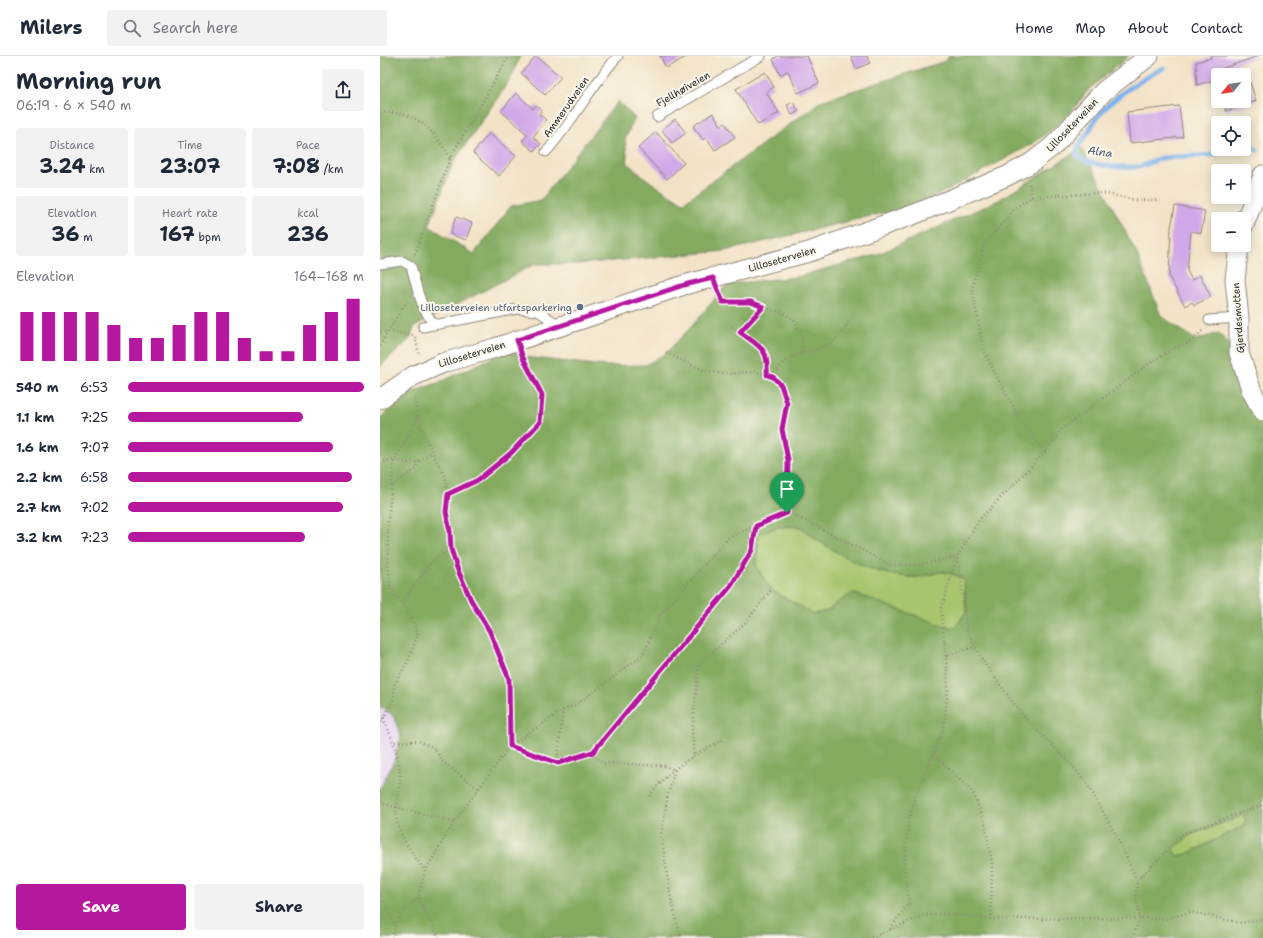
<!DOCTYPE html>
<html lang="en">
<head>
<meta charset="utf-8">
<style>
  :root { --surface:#fff; --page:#f2f2f3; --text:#1f2937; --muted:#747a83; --line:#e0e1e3; --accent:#b5179e }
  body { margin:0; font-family:"Shantell Sans",sans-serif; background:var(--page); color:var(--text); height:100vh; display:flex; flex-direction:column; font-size:15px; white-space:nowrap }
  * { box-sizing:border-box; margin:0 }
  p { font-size:13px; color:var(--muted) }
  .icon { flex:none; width:22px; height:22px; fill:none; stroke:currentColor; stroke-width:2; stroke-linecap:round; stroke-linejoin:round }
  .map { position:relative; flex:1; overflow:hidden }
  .side { display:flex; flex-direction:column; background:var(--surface); width:380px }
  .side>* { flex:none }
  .needle { width:26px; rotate:240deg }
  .tools { position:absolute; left:831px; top:12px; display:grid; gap:8px }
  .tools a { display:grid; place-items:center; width:40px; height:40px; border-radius:4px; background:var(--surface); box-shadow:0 2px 10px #0003; font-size:20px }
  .pin { position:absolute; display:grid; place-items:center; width:34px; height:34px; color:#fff; margin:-41px -17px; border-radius:50% 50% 50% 0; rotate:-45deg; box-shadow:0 0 4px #0007 }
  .pin .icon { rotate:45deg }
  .round { display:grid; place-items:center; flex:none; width:42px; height:42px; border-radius:4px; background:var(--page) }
  .summary { display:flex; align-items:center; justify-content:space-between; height:68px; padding:0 16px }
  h1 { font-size:22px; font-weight:700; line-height:30px }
  .figures { display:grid; grid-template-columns:repeat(3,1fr); gap:6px; height:68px; padding:4px 16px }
  .figures div { display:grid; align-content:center; border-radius:4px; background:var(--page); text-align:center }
  .figures b { font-size:20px; font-weight:700 }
  .figures small { font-size:11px; font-weight:400 }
  .figures p { font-size:11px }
  .chart { height:112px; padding:8px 16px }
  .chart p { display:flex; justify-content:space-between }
  .chart svg { width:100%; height:72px; margin-top:4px; stroke:var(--accent); stroke-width:6 }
  .button { display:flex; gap:8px; margin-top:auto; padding:8px 16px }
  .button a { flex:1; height:46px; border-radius:4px; background:var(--accent); color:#fff; font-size:16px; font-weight:700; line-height:46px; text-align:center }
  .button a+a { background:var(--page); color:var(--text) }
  ul { padding:0 16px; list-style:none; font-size:13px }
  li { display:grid; grid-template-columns:64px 48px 1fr; align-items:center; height:30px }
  li i { height:10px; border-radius:5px; background:var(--accent) }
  header { display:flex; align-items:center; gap:24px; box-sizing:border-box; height:56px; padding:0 20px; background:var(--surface); border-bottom:1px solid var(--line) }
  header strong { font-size:19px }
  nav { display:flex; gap:22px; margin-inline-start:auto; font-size:14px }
  .search { width:280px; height:36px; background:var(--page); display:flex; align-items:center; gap:10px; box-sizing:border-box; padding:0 14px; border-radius:4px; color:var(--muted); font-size:15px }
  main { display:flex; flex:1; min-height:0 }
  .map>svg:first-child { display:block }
  .built { fill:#e3d3f3 }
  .green { fill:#a6c56d; stroke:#68784c }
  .forest { fill:#84aa60; stroke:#586a46; fill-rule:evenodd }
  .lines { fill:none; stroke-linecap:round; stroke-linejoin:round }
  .stream { stroke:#7db2eb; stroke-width:5 }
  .building { fill:#d0a7e8 }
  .service-casing { stroke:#8e8678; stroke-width:11 }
  .minor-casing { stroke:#8e8678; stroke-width:21 }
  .path { stroke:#8e8678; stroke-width:2.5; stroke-dasharray:1 3; stroke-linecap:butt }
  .service { stroke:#fff; stroke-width:9 }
  .minor { stroke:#fff; stroke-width:19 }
  .route-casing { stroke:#fff; stroke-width:8 }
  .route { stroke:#b5179e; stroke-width:5 }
  .service-dot { fill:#5c6f8a; stroke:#fbf7ec; stroke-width:1.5 }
  .labels { text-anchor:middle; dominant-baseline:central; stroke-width:4; stroke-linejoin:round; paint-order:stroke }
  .street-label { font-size:10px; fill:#2b2b2b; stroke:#fbf7ec }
  .service-label { font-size:10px; fill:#4e5e75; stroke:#fbf7ec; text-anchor:end }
  .water-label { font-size:11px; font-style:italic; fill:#485a6e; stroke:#fbf7ec }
</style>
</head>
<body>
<header>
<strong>Milers</strong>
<div class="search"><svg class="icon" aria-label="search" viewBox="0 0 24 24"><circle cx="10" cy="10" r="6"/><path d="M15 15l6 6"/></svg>Search here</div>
<nav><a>Home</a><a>Map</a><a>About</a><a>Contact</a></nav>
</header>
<main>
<section class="side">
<div class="summary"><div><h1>Morning run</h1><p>06:19 · 6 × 540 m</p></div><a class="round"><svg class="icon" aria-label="share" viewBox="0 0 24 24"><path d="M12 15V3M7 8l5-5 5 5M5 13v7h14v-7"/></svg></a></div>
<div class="figures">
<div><p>Distance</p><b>3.24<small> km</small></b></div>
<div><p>Time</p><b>23:07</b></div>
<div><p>Pace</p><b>7:08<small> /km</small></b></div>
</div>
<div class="figures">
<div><p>Elevation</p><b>36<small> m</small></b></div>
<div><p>Heart rate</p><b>167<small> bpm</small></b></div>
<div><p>kcal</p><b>236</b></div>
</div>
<div class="chart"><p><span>Elevation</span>164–168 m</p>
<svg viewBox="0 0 160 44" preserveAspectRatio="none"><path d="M5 44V14M15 44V14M25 44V14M35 44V14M45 44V22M55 44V30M65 44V30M75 44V22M85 44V14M95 44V14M105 44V30M115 44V38M125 44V38M135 44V22M145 44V14M155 44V6"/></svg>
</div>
<ul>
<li><b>540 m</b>6:53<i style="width:100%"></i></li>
<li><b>1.1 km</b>7:25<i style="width:74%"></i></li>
<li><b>1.6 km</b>7:07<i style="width:87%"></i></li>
<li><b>2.2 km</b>6:58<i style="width:95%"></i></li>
<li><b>2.7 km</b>7:02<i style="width:91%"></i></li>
<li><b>3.2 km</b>7:23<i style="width:75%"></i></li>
</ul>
<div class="button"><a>Save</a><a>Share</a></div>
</section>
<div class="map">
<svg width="883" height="882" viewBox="0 0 883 882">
  <rect width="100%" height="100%" fill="#fbf7ec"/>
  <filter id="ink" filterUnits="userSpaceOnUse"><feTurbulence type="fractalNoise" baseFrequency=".025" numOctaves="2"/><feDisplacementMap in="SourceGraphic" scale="8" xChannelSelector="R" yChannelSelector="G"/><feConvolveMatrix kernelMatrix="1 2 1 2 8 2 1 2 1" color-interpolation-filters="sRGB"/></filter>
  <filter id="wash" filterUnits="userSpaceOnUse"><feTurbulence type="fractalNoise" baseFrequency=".012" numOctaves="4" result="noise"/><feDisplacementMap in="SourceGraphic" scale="16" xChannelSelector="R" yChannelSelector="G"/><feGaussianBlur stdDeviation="0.9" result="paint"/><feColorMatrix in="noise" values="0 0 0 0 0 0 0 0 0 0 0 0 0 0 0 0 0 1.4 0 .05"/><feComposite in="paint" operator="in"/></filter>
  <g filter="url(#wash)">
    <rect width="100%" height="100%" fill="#f2e2c6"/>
    <polygon class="built" points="2,652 13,659 21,681 14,705 0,733 0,654"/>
    <g class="green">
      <path d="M419,470C453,496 492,521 536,521C546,521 557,515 566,516C572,517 578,521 584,523L586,556L575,572L457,547L448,555L433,558L391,534L376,510L379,478L398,471Z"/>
      <polygon points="862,760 866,763 863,770 807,798 797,800 793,794 810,779"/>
    </g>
    <g class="forest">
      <polygon points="0,0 140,0 131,22 73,107 49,170 94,198 131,150 161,144 238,45 255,62 245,83 248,108 272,127 303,147 441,45 565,5 569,0 749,0 709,33 687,61 654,87 568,134 524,152 345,195 199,208 155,208 34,271 30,283 0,310"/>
      <path d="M702,92L757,198L781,260L816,284L839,277L849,289L862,335L883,367V882H0V733L14,705L21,681L13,659L2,652L0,654V362L24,339L60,326L131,293L143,301L226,310L266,309L286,297L313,269L342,234L349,228L416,221L496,199L619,144ZM419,470C453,496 492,521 536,521C546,521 557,515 566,516C572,517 578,521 584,523L586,556L575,572L562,569L473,537L457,547L448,555L433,558L391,534L376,510L379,478L398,471ZM862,760L866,763L863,770L807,798L797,800L793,794L810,779Z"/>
    </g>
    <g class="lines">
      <g class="stream">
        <path d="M783,12C759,25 732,41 715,64C712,69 710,74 707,78C701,87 698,88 696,99C707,110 746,113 762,110C769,108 775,103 782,102C800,100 818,100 836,99L842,93"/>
        <polyline points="864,87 868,88 877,94"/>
      </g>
    </g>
    <g id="blocks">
      <g class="building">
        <polygon points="156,0 181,21 165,39 141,17"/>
        <polygon points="280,0 308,0 286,12"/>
        <polygon points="398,0 427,0 439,27 418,37 408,15 400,19 393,3"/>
        <polygon points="471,0 487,0 490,7 476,13"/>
        <polygon points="830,0 878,0 835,15 838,23 817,29 816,6 831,2"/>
        <polygon points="385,16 394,31 386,36 399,57 378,69 356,33"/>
        <polygon points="869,23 876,45 846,55 843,45 864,45 864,25"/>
        <polygon points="136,37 153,53 156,49 162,54 159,58 166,64 153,81 161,88 154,95 142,85 148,79 121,55"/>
        <polygon points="413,46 419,55 412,59 407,49"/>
        <polygon points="799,50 803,81 750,87 747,56"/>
        <polygon points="333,57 341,70 345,67 355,81 335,94 326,81 323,84 313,70"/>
        <polygon points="295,63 306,77 292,87 282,74"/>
        <polygon points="276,76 304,107 287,123 258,92"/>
        <polygon points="109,77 136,100 119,120 93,97"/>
        <polygon points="795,150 825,155 821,177 811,175 807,215 812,224 820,219 831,241 814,249 812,246 805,250 789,221 791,172"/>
        <polygon points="76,161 92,167 86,184 70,178"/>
      </g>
    </g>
  </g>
  <g filter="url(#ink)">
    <use href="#blocks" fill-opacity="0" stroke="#8e8678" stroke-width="1"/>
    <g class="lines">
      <g class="service-casing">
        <g id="service">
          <polyline points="277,61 381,0"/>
          <path d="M166,96C193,66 211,30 238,0"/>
          <path d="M0,208L22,205L31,210C37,232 40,251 54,268"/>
          <polyline points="829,264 859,262"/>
          <polyline points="43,271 138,253 158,255 180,270"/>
        </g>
      </g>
      <g class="minor-casing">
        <g id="minor">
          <polyline points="864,169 883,119"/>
          <polyline points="859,189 855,224 859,262 859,297 872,336 883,355"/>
          <polyline points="0,343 33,320 63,307 115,292 304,229 429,196 535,158 627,120 651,107 673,90 724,35 769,0"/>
        </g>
      </g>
      <g class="path">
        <path d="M0,57C37,54 52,72 70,102"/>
        <polyline points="649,128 652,141 635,152 604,189 592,232 604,296 637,358 665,396"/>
        <polyline points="652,141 722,137 756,144 782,144"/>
        <polyline points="35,198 70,102 129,0"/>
        <polyline points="340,237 343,245 371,245 389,253 404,257 414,264 421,276 422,297"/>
        <path d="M352,271C375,285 389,290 387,319"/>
        <path d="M0,276C12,274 21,279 33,279"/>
        <polyline points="360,276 383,251"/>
        <polyline points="35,281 39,297"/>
        <path d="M0,290C8,274 17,260 27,245"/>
        <polyline points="286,297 324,314 343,318 376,316 393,321 401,329 407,347 403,373 408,404 407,457"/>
        <path d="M393,321C397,316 401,307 407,304C435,288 450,300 469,265"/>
        <polyline points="37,361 52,396 65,420 68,438 66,456 70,475 71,493 77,512 91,545 110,576 129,623 130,690 177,707"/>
        <polyline points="0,406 14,404 29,407 38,406 52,396"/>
        <polyline points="12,430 36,413 38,406"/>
        <polyline points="68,438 98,424 131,397 160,366 162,339 143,301"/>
        <polyline points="21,547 53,504 71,493"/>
        <polyline points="567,601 567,599 595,591"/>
        <polyline points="183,654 177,707 213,696 328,559 351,529 372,494 376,470"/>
        <path d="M3,662C13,683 21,704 20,727C19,742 13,755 18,770C24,787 35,801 45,815"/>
        <polyline points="0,669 14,642 14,629 28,605 38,578 31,561 11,534 8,509 8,466 14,404 32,374 37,361 35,340"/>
        <polyline points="15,686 38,685 53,691 64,707 99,733"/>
        <polyline points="213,696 222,707 284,710 295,714 288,738 281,779 291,843 301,882"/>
        <polyline points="314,698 312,676 319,608 365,567 391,534"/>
        <polyline points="554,698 593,737 605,767 612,807 611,863"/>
        <path d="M269,740C292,711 313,699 345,683"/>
        <polyline points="0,747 74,766"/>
        <polyline points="757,824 781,801 801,778 883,749"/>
        <polyline points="0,837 15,870"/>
        <polyline points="38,842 59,882"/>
        <polyline points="510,873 529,847 524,811 528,769 535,740 563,675 568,634 567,612"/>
        <polyline points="12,882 20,859 38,842 45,815 74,766 130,690 183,654 197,648 263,599 280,559 349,481 407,457 434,469 510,509 538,509 577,501 561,553 567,613"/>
        <polyline points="491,882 544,859 573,858 611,863 760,862 786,863 811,856 861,867 883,863"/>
        <polyline points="752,882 760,862 756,841 757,824 737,781 708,729 687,704 644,661 604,607 586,573 581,521 577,501 599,464 665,396 682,373 770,307 794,292 809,287 823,274"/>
      </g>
      <use href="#service" class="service"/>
      <use href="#minor" class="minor"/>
    </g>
  </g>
  <g class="lines" filter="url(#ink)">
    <g class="route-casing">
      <path id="route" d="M333,222L343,246H371L383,251L360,276C380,291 389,292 387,319L393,321L401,329L407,347L402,373L408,404L407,457L376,470L372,494L351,530L213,696L178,707L130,690L129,623L110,576L91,544L77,512L71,493L70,475L66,456L68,438L98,424L131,397L160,366L162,339L143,302L137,284L304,229Z"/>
    </g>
    <use href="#route" class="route"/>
  </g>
  <circle class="service-dot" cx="200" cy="251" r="4"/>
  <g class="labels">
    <g class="street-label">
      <text transform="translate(303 33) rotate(-30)">Fjellhøiveien</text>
      <text transform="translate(186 51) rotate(-55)">Ammerudveien</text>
      <text transform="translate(692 69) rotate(-46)">Lilloseterveien</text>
      <text transform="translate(402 203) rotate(-16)">Lilloseterveien</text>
      <text transform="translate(858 262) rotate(-94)">Gjerdesmutten</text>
      <text transform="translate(92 298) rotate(-17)">Lilloseterveien</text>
    </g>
    <g class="service-label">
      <text x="192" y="251">Lilloseterveien utfartsparkering</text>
    </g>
    <g class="water-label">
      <text transform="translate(720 96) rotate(8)">Alna</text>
    </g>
  </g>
</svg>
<div class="tools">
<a><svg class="needle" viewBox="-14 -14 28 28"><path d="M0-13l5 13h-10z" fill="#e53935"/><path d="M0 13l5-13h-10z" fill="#747a83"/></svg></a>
<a><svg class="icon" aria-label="locate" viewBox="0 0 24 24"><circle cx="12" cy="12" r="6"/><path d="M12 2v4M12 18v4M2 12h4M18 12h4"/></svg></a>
<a>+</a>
<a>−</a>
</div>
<div class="pin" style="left:407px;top:457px;background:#1e9e55"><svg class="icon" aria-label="arrive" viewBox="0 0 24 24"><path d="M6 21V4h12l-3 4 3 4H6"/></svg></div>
</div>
</main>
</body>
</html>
